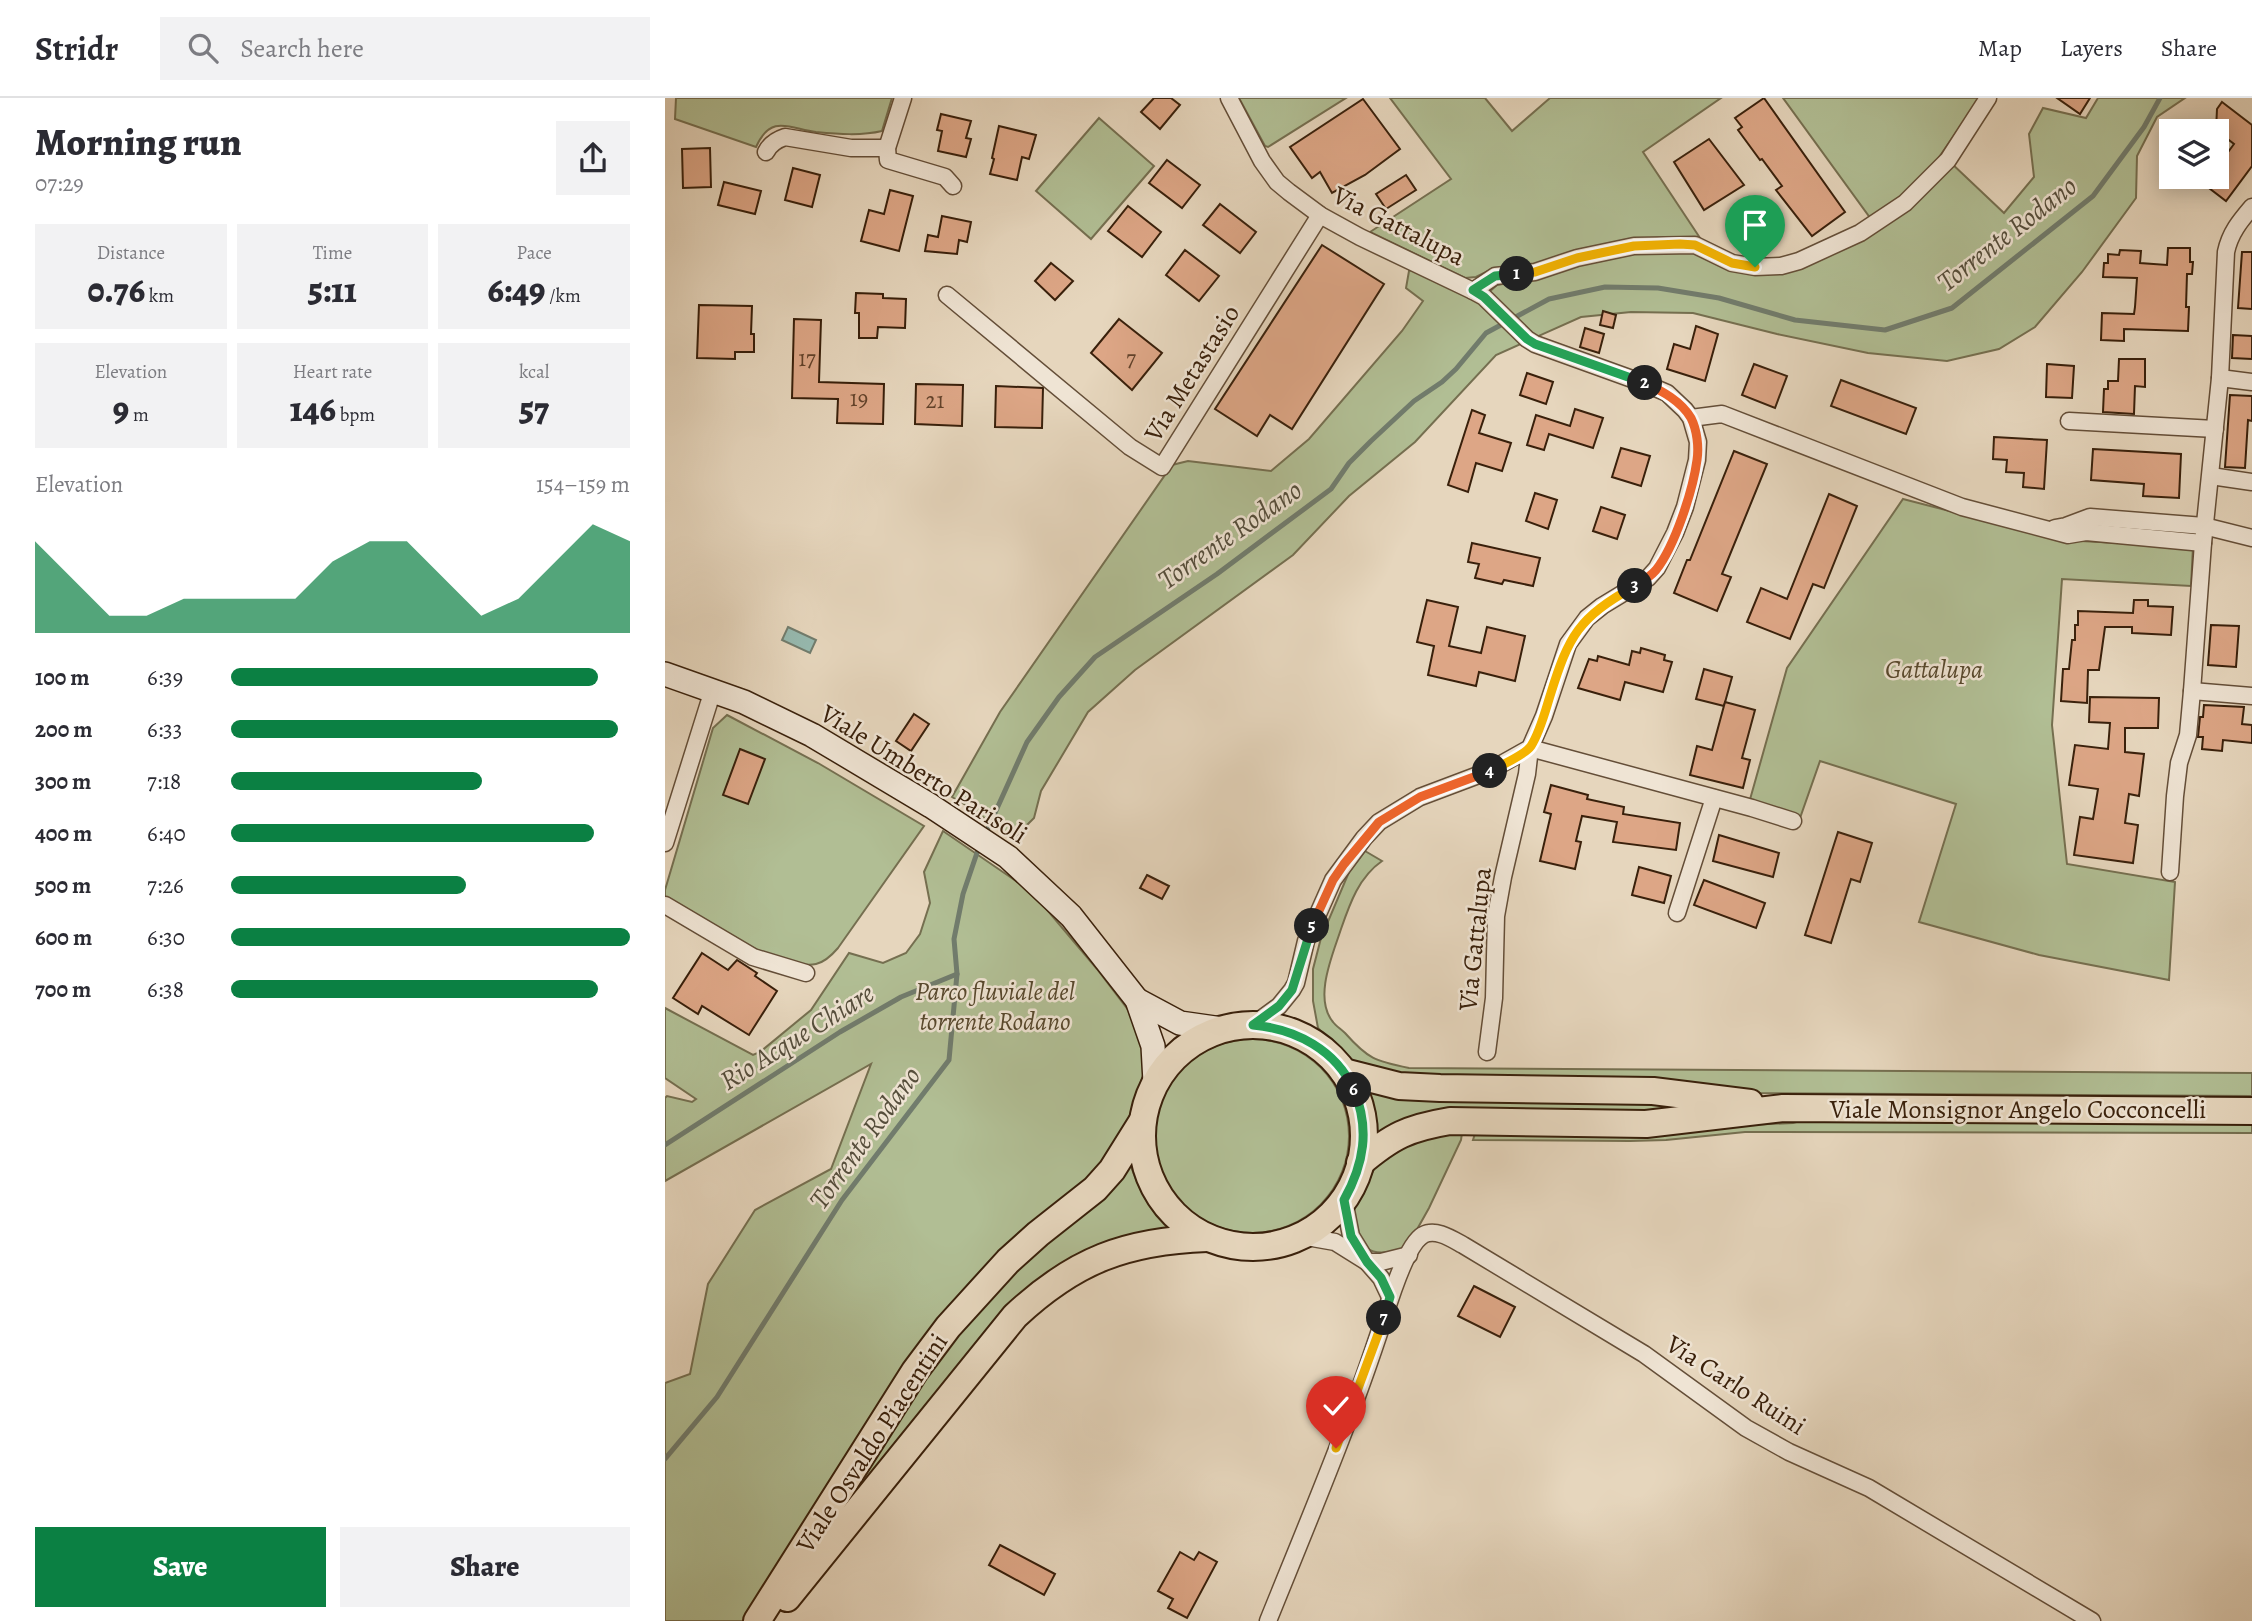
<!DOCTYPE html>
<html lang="en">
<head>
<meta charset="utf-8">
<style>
  :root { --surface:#fff; --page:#f2f2f3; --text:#2b2b33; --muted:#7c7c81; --line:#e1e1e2; --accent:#0b8043 }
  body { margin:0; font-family:Alegreya,serif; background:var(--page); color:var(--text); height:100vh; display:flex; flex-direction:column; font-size:26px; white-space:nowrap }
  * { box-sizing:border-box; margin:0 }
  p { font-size:23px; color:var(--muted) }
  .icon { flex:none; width:38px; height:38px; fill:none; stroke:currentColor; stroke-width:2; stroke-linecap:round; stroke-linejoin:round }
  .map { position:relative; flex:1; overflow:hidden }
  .panel { display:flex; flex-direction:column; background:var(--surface); width:665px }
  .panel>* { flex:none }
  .controls { position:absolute; left:1494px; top:21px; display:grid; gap:14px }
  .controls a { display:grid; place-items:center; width:70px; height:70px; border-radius:0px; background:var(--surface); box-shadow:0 4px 18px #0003; font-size:35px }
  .pin { position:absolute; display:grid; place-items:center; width:60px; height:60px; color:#fff; margin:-72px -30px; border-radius:50% 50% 50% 0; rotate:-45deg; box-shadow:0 0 7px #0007 }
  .pin .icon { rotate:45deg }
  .km { position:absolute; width:35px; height:35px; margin:-18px; border-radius:50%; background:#222; color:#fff; font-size:19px; line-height:35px; text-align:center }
  .round { display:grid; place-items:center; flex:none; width:74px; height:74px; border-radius:0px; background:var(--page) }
  .overview { display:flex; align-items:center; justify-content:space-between; height:119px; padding:0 35px }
  h1 { font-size:38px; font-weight:800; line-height:52px }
  .metrics { display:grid; grid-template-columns:repeat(3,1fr); gap:10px; height:119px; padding:7px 35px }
  .metrics div { display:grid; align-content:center; border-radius:0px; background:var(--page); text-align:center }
  .metrics b { font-size:35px; font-weight:800 }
  .metrics small { font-size:19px; font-weight:400 }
  .metrics p { font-size:19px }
  .chart { height:196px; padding:14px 35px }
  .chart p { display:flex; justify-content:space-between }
  .chart svg { width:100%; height:126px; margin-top:7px; fill:var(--accent); opacity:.7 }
  .action { display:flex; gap:14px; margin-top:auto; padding:14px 35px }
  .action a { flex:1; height:80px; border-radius:0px; background:var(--accent); color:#fff; font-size:28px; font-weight:800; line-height:80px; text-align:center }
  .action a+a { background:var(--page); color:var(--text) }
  ul { padding:0 35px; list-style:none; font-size:23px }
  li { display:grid; grid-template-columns:112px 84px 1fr; align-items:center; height:52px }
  li i { height:18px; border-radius:9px; background:var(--accent) }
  header { display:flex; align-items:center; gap:42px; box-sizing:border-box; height:98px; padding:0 35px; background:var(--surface); border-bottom:2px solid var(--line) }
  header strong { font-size:33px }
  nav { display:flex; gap:38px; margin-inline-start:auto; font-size:24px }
  .search { width:490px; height:63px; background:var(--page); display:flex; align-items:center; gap:18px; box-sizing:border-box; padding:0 24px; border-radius:0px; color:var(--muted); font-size:26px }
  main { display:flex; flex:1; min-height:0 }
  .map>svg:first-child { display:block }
  .green { fill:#b1be94; stroke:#756f50; stroke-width:2 }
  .water { fill:#96b9af; stroke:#717c6d; stroke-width:2 }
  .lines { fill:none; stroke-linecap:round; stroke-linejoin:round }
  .stream { stroke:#717c6d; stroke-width:5 }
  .building { fill:#dda686; stroke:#39200b; stroke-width:2 }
  .street-casing { stroke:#644e38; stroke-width:19 }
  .secondary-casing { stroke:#39200b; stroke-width:26 }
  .primary-casing { stroke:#39200b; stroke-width:30 }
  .street { stroke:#efe4d4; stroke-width:16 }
  .secondary { stroke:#efe4d4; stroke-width:23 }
  .primary { stroke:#e6d6bd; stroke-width:26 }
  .split-1-casing { stroke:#fff; stroke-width:14 }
  .split-2-casing { stroke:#fff; stroke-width:14 }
  .split-3-casing { stroke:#fff; stroke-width:14 }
  .split-4-casing { stroke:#fff; stroke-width:14 }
  .split-5-casing { stroke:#fff; stroke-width:14 }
  .split-6-casing { stroke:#fff; stroke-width:14 }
  .split-7-casing { stroke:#fff; stroke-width:14 }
  .split-8-casing { stroke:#fff; stroke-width:14 }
  .split-1 { stroke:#f5b400; stroke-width:9 }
  .split-2 { stroke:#22a559; stroke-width:9 }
  .split-3 { stroke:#f0652b; stroke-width:9 }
  .split-4 { stroke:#f5b400; stroke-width:9 }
  .split-5 { stroke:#f0652b; stroke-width:9 }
  .split-6 { stroke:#22a559; stroke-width:9 }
  .split-7 { stroke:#22a559; stroke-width:9 }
  .split-8 { stroke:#f5b400; stroke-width:9 }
  .labels { text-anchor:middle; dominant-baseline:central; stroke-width:5; stroke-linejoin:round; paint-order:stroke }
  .number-label { font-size:23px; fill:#62422a }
  .street-label { font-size:26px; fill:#39200b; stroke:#efe4d4 }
  .park-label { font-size:26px; font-style:italic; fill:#57482d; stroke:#efe4d4 }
  .water-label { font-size:28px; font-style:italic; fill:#554e3c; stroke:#efe4d4 }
</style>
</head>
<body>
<header>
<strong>Stridr</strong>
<div class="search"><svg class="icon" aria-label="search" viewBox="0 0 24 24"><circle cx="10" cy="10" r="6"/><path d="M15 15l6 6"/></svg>Search here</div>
<nav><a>Map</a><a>Layers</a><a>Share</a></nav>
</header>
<main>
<section class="panel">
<div class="overview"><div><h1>Morning run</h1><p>07:29</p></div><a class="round"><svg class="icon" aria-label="share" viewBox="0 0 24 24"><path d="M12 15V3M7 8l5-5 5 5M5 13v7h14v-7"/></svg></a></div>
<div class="metrics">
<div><p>Distance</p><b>0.76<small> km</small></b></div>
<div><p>Time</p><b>5:11</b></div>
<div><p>Pace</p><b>6:49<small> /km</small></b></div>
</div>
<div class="metrics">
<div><p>Elevation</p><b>9<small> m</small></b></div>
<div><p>Heart rate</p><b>146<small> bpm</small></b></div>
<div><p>kcal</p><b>57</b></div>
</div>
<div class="chart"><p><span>Elevation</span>154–159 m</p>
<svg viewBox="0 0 160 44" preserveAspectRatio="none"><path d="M0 44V12L10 25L20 38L30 38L40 32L50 32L60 32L70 32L80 19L90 12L100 12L110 25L120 38L130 32L140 19L150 6L160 12V44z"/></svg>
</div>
<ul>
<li><b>100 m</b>6:39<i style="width:92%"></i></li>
<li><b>200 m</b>6:33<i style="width:97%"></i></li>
<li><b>300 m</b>7:18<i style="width:63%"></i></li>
<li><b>400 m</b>6:40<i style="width:91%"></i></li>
<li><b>500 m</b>7:26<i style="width:59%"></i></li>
<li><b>600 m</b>6:30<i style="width:100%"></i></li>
<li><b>700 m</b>6:38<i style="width:92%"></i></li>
</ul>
<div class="action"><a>Save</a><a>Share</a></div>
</section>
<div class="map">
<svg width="1587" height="1523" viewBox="0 0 1587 1523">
  <rect width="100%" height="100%" fill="#e6d6bd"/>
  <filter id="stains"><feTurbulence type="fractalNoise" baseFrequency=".00286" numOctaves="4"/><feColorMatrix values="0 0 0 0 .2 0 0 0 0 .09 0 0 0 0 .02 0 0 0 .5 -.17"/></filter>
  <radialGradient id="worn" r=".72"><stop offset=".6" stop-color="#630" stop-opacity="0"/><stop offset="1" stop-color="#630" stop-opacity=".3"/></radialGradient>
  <g class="green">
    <path d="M11,0H227L217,33C196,38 173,36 151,34C126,31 106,15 91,49L10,21Z"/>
    <polygon points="574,0 681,0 603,49 600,48"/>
    <polygon points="725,0 820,0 847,33 885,0 1056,0 978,54 1043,152 1103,170 1175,145 1283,62 1339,115 1369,79 1364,36 1378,10 1421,20 1433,0 1520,0 1492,19 1472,58 1471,100 1417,174 1370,229 1334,251 1282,263 1203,255 1112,236 1028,215 966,214 916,219 831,257 750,344 684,398 628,457 470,572 423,614 376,693 369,720 347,742 309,712 287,699 335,614 507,367 523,363 606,373 644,341 737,233 758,203 741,190 744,173 760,166 824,194 832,187 855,183 848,170 829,170 811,179 800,180 705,134 786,81"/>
    <polygon points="1118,0 1315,0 1270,65 1236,98 1206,121"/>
    <polygon points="434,20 489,68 426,141 371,93"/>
    <polygon points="1238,401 1397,442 1528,449 1526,488 1397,481 1387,627 1402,766 1510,784 1504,882 1374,857 1254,824 1291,706 1155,663 1135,720 1084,705 1122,570"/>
    <path d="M62,617L153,665L259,728L173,850C167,857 160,864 151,866C118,874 31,819 0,802V792L48,630Z"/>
    <polygon points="278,733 367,794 432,871 467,917 479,945 479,974 463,1024 437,1071 379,1117 309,1180 217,1306 78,1523 0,1523 0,1285 25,1276 43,1186 90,1112 166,1071 206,966 0,1083 0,1000 2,998 27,1004 31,1001 0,980 0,910 88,957 95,954 146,912 184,855 218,865 241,855 255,836 265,805 259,774"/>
    <path d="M700,753L717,763C694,779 685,805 676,831C668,856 648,900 668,924C671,928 676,931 680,935C703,961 710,963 744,970L1587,975V998L1083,995L721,979L697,971L665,943L653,930L648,903V871L656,840L684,774Z"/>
    <circle cx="587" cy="1038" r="97"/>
    <polygon points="703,993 981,1001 1037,1009 712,1035 711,1018"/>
    <polygon points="1135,1023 1587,1023 1587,1035 1080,1034 1001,1042 965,1043 808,1042 812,1029 971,1032 1128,1025"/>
    <path d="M797,1035L796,1042L764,1110L741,1151C696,1161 697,1150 688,1110L699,1094L711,1066L748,1041Z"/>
    <path d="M465,1065C473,1091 484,1112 504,1131L432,1150L156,1433L299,1221Z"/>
  </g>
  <polygon class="water" points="123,529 151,542 145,555 117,542"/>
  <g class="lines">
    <g class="stream">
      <polyline points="320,737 362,644 394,599 430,559 552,476 666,391 684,365 706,343 749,303 777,284 791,271 821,235 884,201 940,189 993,190 1054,200 1130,222 1220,232 1287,210 1428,98 1479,29 1495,0"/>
      <polyline points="0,1047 175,934 236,899 292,876"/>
      <polyline points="0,1361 52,1299 177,1102 284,962 292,876 289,841 298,796 314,749"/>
    </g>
  </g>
  <g class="building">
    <polygon points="489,0 506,0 515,7 495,31 476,14"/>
    <polygon points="1099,0 1180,114 1147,138 1111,92 1117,88 1097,61 1095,62 1073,32 1077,29 1070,20"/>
    <polygon points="1392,0 1425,0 1415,16"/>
    <polygon points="698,1 735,51 700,77 667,95 655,74 647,80 625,49"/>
    <polygon points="1557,4 1587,27 1587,68 1561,103 1540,87 1545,79 1552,79 1552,69 1569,46 1551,32 1552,11"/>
    <polygon points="276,16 306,23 301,40 306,41 301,59 273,53 277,33 272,32"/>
    <polygon points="334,28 371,37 364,61 357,59 352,82 325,76 329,61 327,60"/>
    <polygon points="1044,41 1079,87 1039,112 1009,64"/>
    <polygon points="45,50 46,89 18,90 17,51"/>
    <polygon points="502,62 535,87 517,110 484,85"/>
    <polygon points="128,70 155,77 147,109 120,102"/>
    <polygon points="741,77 751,92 721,111 711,96"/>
    <polygon points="59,84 96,93 90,116 53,107"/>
    <polygon points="225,92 248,98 234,153 196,143 204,112 219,116"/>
    <polygon points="555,106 591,134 575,155 538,127"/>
    <polygon points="463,108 496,134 477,159 443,133"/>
    <polygon points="277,118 306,124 302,144 294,142 292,156 260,153 263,137 273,139"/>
    <polygon points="657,147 719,186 627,331 605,317 592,338 550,311"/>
    <polygon points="1503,150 1525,150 1525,164 1528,164 1527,176 1522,176 1521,209 1524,209 1523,233 1459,231 1459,243 1436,242 1437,215 1469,216 1470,209 1472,180 1438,179 1439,165 1443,165 1443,156 1454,157 1455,152 1476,153 1475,165 1502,167"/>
    <polygon points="520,152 554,178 534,203 501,177"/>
    <polygon points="1577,154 1587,154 1587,211 1573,210"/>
    <polygon points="386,165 408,183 390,202 370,183"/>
    <polygon points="191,195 218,196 218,200 241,201 240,230 213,229 212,240 194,240 194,215 190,215"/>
    <polygon points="34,207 87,208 86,236 89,236 89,254 70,254 70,261 32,260"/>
    <polygon points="938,213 951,217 948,230 935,227"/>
    <polygon points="129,221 156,222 154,284 219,286 218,326 172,325 173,301 127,300"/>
    <polygon points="454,221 497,255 467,292 426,255"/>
    <polygon points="1031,228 1053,236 1040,283 1002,271 1009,246 1025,251"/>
    <polygon points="920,230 939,236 934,255 915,249"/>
    <polygon points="1568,237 1587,238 1587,261 1567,260"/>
    <polygon points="1454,261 1480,261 1480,289 1470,288 1469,316 1438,314 1439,291 1443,291 1443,283 1453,283"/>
    <polygon points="1089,266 1122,278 1110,310 1077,297"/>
    <polygon points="1382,266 1409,268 1407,300 1381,299"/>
    <polygon points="862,275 888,284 881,306 855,297"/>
    <polygon points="1176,282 1251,310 1241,336 1166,308"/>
    <polygon points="251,286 298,287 297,328 250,326"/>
    <polygon points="331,288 378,290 377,330 330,329"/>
    <polygon points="1565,297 1587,298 1587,323 1583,322 1580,370 1560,369"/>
    <polygon points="910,311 938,320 928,350 884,336 879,352 862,347 871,317 905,328"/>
    <polygon points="807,312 820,317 814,335 846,345 837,373 811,365 803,394 783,387"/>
    <polygon points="1329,339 1382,342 1379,391 1358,389 1359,375 1341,374 1342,362 1328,361"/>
    <polygon points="956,350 985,358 976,388 947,379"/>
    <polygon points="1428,351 1516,356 1514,400 1478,398 1479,386 1426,382"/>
    <polygon points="1069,353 1102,366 1057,476 1066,479 1052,513 1009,495 1022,462 1025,462"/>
    <polygon points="870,395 892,402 883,431 861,423"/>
    <polygon points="1164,396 1192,408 1159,490 1148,486 1125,541 1082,524 1096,490 1122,501"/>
    <polygon points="936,409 960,417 952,441 928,433"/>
    <polygon points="807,445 875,460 868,488 839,482 837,486 810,480 814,466 803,464"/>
    <polygon points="762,502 793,509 784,548 816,555 822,529 860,538 850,583 814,574 811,588 763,577 769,548 752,544"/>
    <polygon points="1469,502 1483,502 1483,508 1508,509 1506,537 1467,535 1467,529 1440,529 1434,572 1423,572 1422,605 1396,603 1398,571 1404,571 1407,542 1410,542 1410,527 1413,527 1413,513 1468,515"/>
    <polygon points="1546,527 1574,528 1571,569 1543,567"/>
    <polygon points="976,550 1000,557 999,562 1007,564 998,594 960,584 955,602 913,590 924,561 932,563 933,558 964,567 967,553 975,555"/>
    <polygon points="1039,571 1067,579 1059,608 1031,601"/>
    <polygon points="1425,599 1494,600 1493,630 1460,630 1460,654 1479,656 1474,698 1464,696 1460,725 1473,727 1468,765 1409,757 1415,719 1428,721 1433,691 1404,687 1410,647 1443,651 1445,625 1424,624"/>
    <polygon points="1060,604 1090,612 1077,660 1085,662 1078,690 1025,677 1032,648 1047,652"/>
    <polygon points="1539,607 1579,609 1577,626 1587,627 1587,645 1558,642 1557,653 1537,651 1538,639 1533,639 1535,619 1538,619"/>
    <polygon points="249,616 264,626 246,653 231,643"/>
    <polygon points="75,651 100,661 83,706 58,697"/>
    <polygon points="886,687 923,697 922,701 959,709 958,716 1015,725 1011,752 948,744 952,724 917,718 911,743 916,744 910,771 875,763 886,716 879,714"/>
    <polygon points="1173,734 1207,745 1195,784 1186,781 1166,845 1140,837"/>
    <polygon points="1054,737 1114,755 1108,779 1048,763"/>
    <polygon points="974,769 1006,778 999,805 967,797"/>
    <polygon points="482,777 504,788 497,801 475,790"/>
    <polygon points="1039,782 1100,805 1091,830 1029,807"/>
    <polygon points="37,855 63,872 72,862 92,875 90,878 112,893 84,937 37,908 33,916 8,900"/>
    <polygon points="809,1188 850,1209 835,1239 793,1218"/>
    <polygon points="335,1447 390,1476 379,1497 324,1467"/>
    <polygon points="515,1454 529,1462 534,1454 552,1464 522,1520 503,1510 508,1501 493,1493"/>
  </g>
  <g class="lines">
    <g class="street-casing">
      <g id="street">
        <polyline points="238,0 222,50 223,62 280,79 288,88"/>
        <polyline points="564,0 597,63 612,84 624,94 655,117 695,139 808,193 819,199 862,241 870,246 981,286 1002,295 1020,312 1026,320 1033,344 1032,362 1020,409 1010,435 992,470 983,480 937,508 922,520 903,546 879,618 865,650 824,673 755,699 714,724 699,740 668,782 641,843 631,885 627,892 614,908 588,927"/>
        <path d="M101,54C105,46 111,42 120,39L186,50H222"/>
        <polyline points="808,193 830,178 870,174 912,160 969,148 1030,147 1067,165 1090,169 1116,168 1134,163 1195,135 1240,105 1283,62 1323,0"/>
        <polyline points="282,197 465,349 497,369 655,117"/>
        <polyline points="1555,280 1587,284"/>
        <polyline points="1026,320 1057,316 1297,409 1403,437 1421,434 1538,445"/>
        <polyline points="1404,323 1550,331"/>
        <polyline points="1546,378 1587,384"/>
        <polyline points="1390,430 1401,428 1425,419 1539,428 1587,440"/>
        <polyline points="1527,593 1587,598"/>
        <polyline points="0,745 48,592"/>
        <path d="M1505,774L1510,698L1514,665L1523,637L1527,593L1538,445L1555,280L1561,154C1565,135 1575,123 1587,109"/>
        <polyline points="0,807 88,859 141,875"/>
        <polyline points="1012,815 1049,700"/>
        <polyline points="822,954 829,900 831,818 838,779 862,676 865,650 1087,710 1128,723"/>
        <polyline points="679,1102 686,1138 702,1164 716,1180 725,1199"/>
        <polyline points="636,1138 670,1144 702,1164 716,1164 744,1157"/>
        <path d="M603,1523C643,1424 685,1325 718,1223C724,1204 741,1147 758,1137C771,1130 787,1141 798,1147L979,1256L1081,1330L1124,1354L1204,1390L1427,1523"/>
      </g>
    </g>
    <g class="secondary-casing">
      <g id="secondary">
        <polyline points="0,576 79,604 147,637 266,708 343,759 406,818 472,902 488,948 490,984"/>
        <polyline points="472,902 515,925 557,931"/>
      </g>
    </g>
    <g class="primary-casing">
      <g id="primary">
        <circle cx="588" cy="1038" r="111"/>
        <polyline points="679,974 734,988 775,990 988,993 1085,1005"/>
        <path d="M695,1065C727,1038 743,1030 785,1023L981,1026L1118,1010L1587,1013"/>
        <path d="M122,1500L350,1218C410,1162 461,1143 542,1140"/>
        <polyline points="92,1523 250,1273 283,1229 343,1163 373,1136 430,1091 447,1072 477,1024"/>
      </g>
    </g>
    <use href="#street" class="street"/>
    <use href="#secondary" class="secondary"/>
    <use href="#primary" class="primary"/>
  </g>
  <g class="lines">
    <g class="split-1-casing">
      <polyline id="split-1" points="852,176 870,174 912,160 969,148 1015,146 1030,147 1067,165 1090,169"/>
    </g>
    <g class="split-2-casing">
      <polyline id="split-2" points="852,176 830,178 808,192 819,199 862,241 870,246 980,285"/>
    </g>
    <g class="split-3-casing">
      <path id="split-3" d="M970,488C978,483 985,479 991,472C1010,448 1028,392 1032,362C1034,349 1032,332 1026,320C1016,303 997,293 980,285"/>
    </g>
    <g class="split-4-casing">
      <path id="split-4" d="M825,673C835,668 860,657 866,648C875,634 880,614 885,598C904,537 913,520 970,488"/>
    </g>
    <g class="split-5-casing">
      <polyline id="split-5" points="647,828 668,782 679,766 714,724 755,699 825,673"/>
    </g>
    <g class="split-6-casing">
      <path id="split-6" d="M647,828L627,892L614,908L588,927C631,931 671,952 689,992"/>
    </g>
    <g class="split-7-casing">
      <path id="split-7" d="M689,992C705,1031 699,1066 679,1102L686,1138L702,1164L716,1180L725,1199L719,1220"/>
    </g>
    <g class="split-8-casing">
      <polyline id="split-8" points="671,1350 719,1220"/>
    </g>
    <use href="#split-1" class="split-1"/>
    <use href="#split-2" class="split-2"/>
    <use href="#split-3" class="split-3"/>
    <use href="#split-4" class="split-4"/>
    <use href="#split-5" class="split-5"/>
    <use href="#split-6" class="split-6"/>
    <use href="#split-7" class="split-7"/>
    <use href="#split-8" class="split-8"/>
  </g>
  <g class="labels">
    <g class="number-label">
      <text x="142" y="260">17</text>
      <text x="466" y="260">7</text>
      <text x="194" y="300">19</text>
      <text x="270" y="302">21</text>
    </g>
    <g class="street-label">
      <text transform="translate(734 128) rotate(27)">Via Gattalupa</text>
      <text transform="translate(527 275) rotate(-58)">Via Metastasio</text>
      <text transform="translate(259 676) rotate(32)">Viale Umberto Parisoli</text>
      <text transform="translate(810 841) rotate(-84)">Via Gattalupa</text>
      <text x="1353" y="1011">Viale Monsignor Angelo Cocconcelli</text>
      <text transform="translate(1071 1287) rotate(33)">Via Carlo Ruini</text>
      <text transform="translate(207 1345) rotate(-57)">Viale Osvaldo Piacentini</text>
    </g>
    <g class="park-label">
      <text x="1269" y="571">Gattalupa</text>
      <text x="330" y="893">Parco fluviale del<tspan x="330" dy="30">torrente Rodano</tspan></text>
    </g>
    <g class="water-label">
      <text transform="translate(1342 136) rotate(-38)">Torrente Rodano</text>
      <text transform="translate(565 437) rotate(-35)">Torrente Rodano</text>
      <text transform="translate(132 939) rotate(-32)">Rio Acque Chiare</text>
      <text transform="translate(200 1040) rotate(-54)">Torrente Rodano</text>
    </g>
  </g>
  <rect width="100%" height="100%" filter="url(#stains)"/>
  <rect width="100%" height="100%" fill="url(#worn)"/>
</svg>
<div class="controls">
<a><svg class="icon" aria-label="layers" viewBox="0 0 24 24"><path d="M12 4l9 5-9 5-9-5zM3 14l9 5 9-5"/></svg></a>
</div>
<div class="pin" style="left:1090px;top:169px;background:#1e9e55"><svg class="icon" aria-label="arrive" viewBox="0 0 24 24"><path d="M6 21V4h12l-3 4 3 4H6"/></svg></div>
<div class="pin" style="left:671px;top:1350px;background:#d93025"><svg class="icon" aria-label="check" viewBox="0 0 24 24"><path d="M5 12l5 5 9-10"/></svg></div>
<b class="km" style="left:852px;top:176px">1</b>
<b class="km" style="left:980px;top:285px">2</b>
<b class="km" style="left:970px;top:488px">3</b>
<b class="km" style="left:825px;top:673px">4</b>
<b class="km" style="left:647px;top:828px">5</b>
<b class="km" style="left:689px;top:992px">6</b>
<b class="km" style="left:719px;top:1220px">7</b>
</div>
</main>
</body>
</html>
